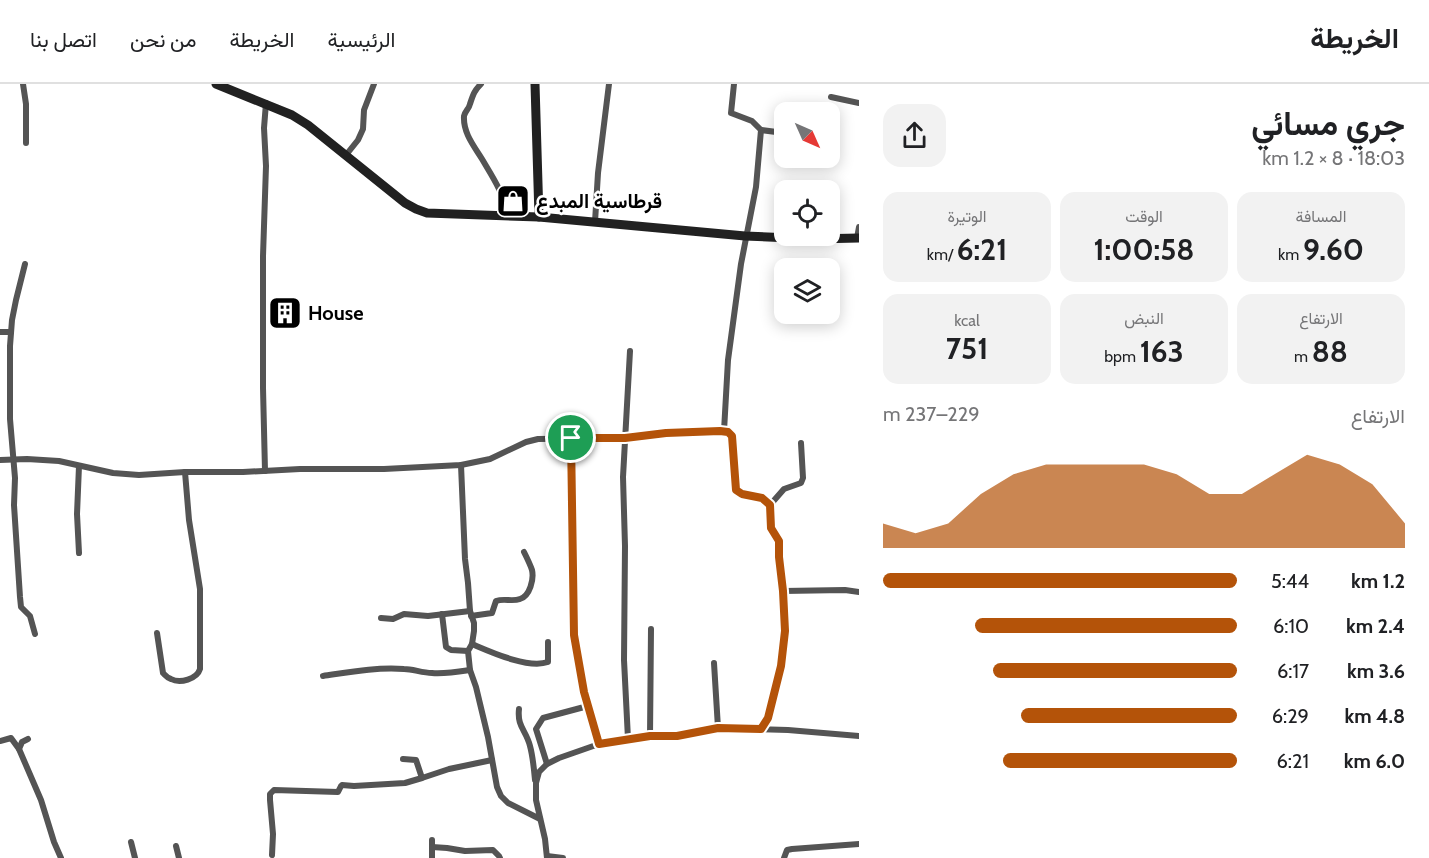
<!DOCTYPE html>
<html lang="ar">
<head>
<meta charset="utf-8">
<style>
  :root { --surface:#fff; --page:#f2f2f2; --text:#202124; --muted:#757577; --line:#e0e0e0; --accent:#b45309 }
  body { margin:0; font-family:Cabin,Vazirmatn,sans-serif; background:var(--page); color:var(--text); direction:rtl; height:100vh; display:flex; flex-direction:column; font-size:22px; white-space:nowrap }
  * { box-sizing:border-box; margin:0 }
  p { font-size:20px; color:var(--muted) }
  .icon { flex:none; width:33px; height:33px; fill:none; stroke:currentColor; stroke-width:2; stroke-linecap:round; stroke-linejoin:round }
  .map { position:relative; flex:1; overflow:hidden; direction:ltr }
  .panel { display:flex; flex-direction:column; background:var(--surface); width:570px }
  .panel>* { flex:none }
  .needle { width:39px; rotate:135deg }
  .tools { position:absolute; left:774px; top:18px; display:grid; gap:12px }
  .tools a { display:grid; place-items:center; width:66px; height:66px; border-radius:12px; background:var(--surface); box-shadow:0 3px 15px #0003; font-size:30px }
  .pin { position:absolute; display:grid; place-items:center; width:51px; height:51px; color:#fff; margin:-26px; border:3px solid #fff; border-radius:50%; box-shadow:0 2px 6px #0007 }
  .round { display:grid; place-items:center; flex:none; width:63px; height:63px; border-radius:18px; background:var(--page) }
  .head { display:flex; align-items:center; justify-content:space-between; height:102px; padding:0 24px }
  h1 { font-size:33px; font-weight:700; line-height:45px }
  .metrics { display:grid; grid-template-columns:repeat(3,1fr); gap:9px; height:102px; padding:6px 24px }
  .metrics div { display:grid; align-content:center; border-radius:15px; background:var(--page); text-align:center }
  .metrics b { font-size:30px; font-weight:700 }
  .metrics small { font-size:16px; font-weight:400 }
  .metrics p { font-size:16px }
  .chart { height:168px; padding:12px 24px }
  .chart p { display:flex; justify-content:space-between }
  .chart svg { width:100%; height:108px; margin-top:6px; fill:var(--accent); opacity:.7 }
  ul { padding:0 24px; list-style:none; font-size:20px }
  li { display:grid; grid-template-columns:96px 72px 1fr; align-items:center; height:45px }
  li i { height:15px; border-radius:8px; background:var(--accent) }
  header { display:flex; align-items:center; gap:36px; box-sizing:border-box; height:84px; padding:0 30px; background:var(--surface); border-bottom:2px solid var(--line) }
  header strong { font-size:28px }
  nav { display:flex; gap:33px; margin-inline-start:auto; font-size:21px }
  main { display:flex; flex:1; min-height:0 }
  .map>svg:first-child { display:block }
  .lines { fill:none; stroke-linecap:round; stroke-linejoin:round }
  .street { stroke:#545454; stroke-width:6 }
  .secondary { stroke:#212121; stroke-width:9 }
  .route-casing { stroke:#fff; stroke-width:12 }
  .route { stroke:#b45309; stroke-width:8 }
  .labels { text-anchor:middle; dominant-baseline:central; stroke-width:5; stroke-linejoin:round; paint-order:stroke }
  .poi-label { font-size:20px; font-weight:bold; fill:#000; stroke:#fff; text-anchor:start }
</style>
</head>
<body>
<header>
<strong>الخريطة</strong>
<nav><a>الرئيسية</a><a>الخريطة</a><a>من نحن</a><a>اتصل بنا</a></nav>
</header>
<main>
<section class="panel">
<div class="head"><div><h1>جري مسائي</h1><p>18:03 · 8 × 1.2 km</p></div><a class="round"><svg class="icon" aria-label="share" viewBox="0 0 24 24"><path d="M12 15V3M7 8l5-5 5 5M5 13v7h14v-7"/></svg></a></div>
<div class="metrics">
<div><p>المسافة</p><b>9.60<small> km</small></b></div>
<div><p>الوقت</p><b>1:00:58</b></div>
<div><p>الوتيرة</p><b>6:21<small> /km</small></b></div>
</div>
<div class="metrics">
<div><p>الارتفاع</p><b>88<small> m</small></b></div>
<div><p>النبض</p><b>163<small> bpm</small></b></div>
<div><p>kcal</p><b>751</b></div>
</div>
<div class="chart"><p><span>الارتفاع</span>229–237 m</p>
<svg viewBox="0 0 160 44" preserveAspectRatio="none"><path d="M0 44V34L10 38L20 34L30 22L40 14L50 10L60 10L70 10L80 10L90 14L100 22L110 22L120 14L130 6L140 10L150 18L160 34V44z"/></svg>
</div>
<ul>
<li><b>1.2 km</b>5:44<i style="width:100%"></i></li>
<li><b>2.4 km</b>6:10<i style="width:74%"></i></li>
<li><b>3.6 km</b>6:17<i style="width:69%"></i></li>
<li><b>4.8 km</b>6:29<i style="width:61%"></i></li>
<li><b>6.0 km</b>6:21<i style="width:66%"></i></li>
</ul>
</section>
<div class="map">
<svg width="859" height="774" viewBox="0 0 859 774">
  <rect width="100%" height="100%" fill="#fff"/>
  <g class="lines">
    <g class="street">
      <polyline points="23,0 26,20 26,59"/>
      <path d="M481,0C474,7 473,11 470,20C469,25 465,27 464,32C463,49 474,62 482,75C492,92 505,111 507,131"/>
      <polyline points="734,0 731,29 752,37 761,46 756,103 741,180 728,276 724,347 730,349 732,352 736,406 742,410 761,414 770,421 771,444 779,457 779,473 783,507 785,547 781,582 768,634 761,645"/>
      <polyline points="831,13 859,19"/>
      <polyline points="761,46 784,49"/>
      <polyline points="346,71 358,56 363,45 364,26 374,0"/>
      <polyline points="595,138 598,89 609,0"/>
      <polyline points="857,154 859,143"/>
      <polyline points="25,180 16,216 12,236 10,262 10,335 15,394 14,421 20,513 21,523 30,532 35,550"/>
      <polyline points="0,248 11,248"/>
      <polyline points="571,354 574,551 584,608 599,660"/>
      <polyline points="0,376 27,375 59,377 113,389 139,391 185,388 243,388 300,385 384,385 461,381 490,375 526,358 538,355 625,354 666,349 724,347"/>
      <polyline points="461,381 465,475 468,499 470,527 474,539 474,547 472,560 468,567 470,586 476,603 488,653 497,703 501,712 508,719 540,735"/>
      <polyline points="79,382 77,430 79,469"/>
      <polyline points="265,387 263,304 263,172 266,82 264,44 266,19"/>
      <polyline points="770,421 784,405 801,399 803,394 801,359"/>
      <polyline points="783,507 845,506 859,508"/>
      <polyline points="442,530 446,563 451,566 468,567"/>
      <path d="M471,532L492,529L496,517C504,514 512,518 520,515C530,512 534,495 532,486C530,480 527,474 524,468"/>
      <polyline points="381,534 393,535 404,530 428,532 470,527"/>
      <path d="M157,549L163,589C166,592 167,594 171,595C180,600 197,595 200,585V505L189,436L185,388"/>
      <path d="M472,560C491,568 528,585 548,578V558"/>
      <polyline points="714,579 718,644"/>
      <path d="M323,592C350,588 376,583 404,585C413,585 422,589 432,589C445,590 457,588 470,586"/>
      <path d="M519,625C517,643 526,646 530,662C533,673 534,685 535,696"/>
      <polyline points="650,652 651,545"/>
      <polyline points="28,655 22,658 19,665 41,716 54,758 61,774"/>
      <polyline points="628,655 624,576 625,462 623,393 630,267"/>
      <polyline points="0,657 11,654 19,665"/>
      <polyline points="403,675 416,676 422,694"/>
      <polyline points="547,680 536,645 543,634 588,622"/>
      <polyline points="432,756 432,774"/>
      <polyline points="131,758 135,774"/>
      <polyline points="176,762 179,774"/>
      <polyline points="432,763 447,764 465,767 493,766 499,772 500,774"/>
      <polyline points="272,771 273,750 270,716 270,710 274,706 338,708 341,702 342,701 354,702 405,699 422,694 449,685 492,676"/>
      <polyline points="547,772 563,774"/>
      <polyline points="547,774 545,755 536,716 536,699 539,688 547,680 559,674 599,660 650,652 677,652 718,644 788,646 859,652"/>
      <polyline points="784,774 787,766 792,765 859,760"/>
    </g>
    <g class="secondary">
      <polyline points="216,0 292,31 308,41 405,119 416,125 427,129 539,133 745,152 814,155 859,154"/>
      <polyline points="535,0 539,133"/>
    </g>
  </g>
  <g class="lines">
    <g class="route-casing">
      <polygon id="route" points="720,347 728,348 732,352 736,406 742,410 762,414 770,421 771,444 779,457 779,473 783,507 785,547 781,582 768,634 761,645 718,644 677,652 650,652 599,660 584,608 574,551 571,354 625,354 666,349"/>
    </g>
    <use href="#route" class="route"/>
  </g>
  <defs>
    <g id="shop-square" transform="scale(1.725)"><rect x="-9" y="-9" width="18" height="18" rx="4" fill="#000" stroke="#fff"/><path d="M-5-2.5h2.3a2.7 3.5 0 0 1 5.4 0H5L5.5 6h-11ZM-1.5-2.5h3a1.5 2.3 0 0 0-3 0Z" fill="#fff"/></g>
    <g id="building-square" transform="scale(1.725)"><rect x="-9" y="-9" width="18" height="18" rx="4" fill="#000" stroke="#fff"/><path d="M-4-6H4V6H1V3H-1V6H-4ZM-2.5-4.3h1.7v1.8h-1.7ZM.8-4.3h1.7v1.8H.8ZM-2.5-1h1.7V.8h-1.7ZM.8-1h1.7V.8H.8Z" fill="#fff"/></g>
  </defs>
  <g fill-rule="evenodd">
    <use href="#shop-square" x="513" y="117"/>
    <use href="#building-square" x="285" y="229"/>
  </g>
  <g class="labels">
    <g class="poi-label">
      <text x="536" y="117">قرطاسية المبدع</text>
      <text x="308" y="229">House</text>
    </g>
  </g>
</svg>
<div class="tools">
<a><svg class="needle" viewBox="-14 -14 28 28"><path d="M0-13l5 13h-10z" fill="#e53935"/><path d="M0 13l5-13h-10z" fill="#757577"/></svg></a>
<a><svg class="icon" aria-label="locate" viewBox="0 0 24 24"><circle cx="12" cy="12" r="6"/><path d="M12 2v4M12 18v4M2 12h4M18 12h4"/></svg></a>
<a><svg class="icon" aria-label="layers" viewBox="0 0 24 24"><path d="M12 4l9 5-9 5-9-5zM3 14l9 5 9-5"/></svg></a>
</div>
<div class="pin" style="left:571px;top:354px;background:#1e9e55"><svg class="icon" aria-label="arrive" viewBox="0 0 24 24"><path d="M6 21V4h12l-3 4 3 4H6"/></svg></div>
</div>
</main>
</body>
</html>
